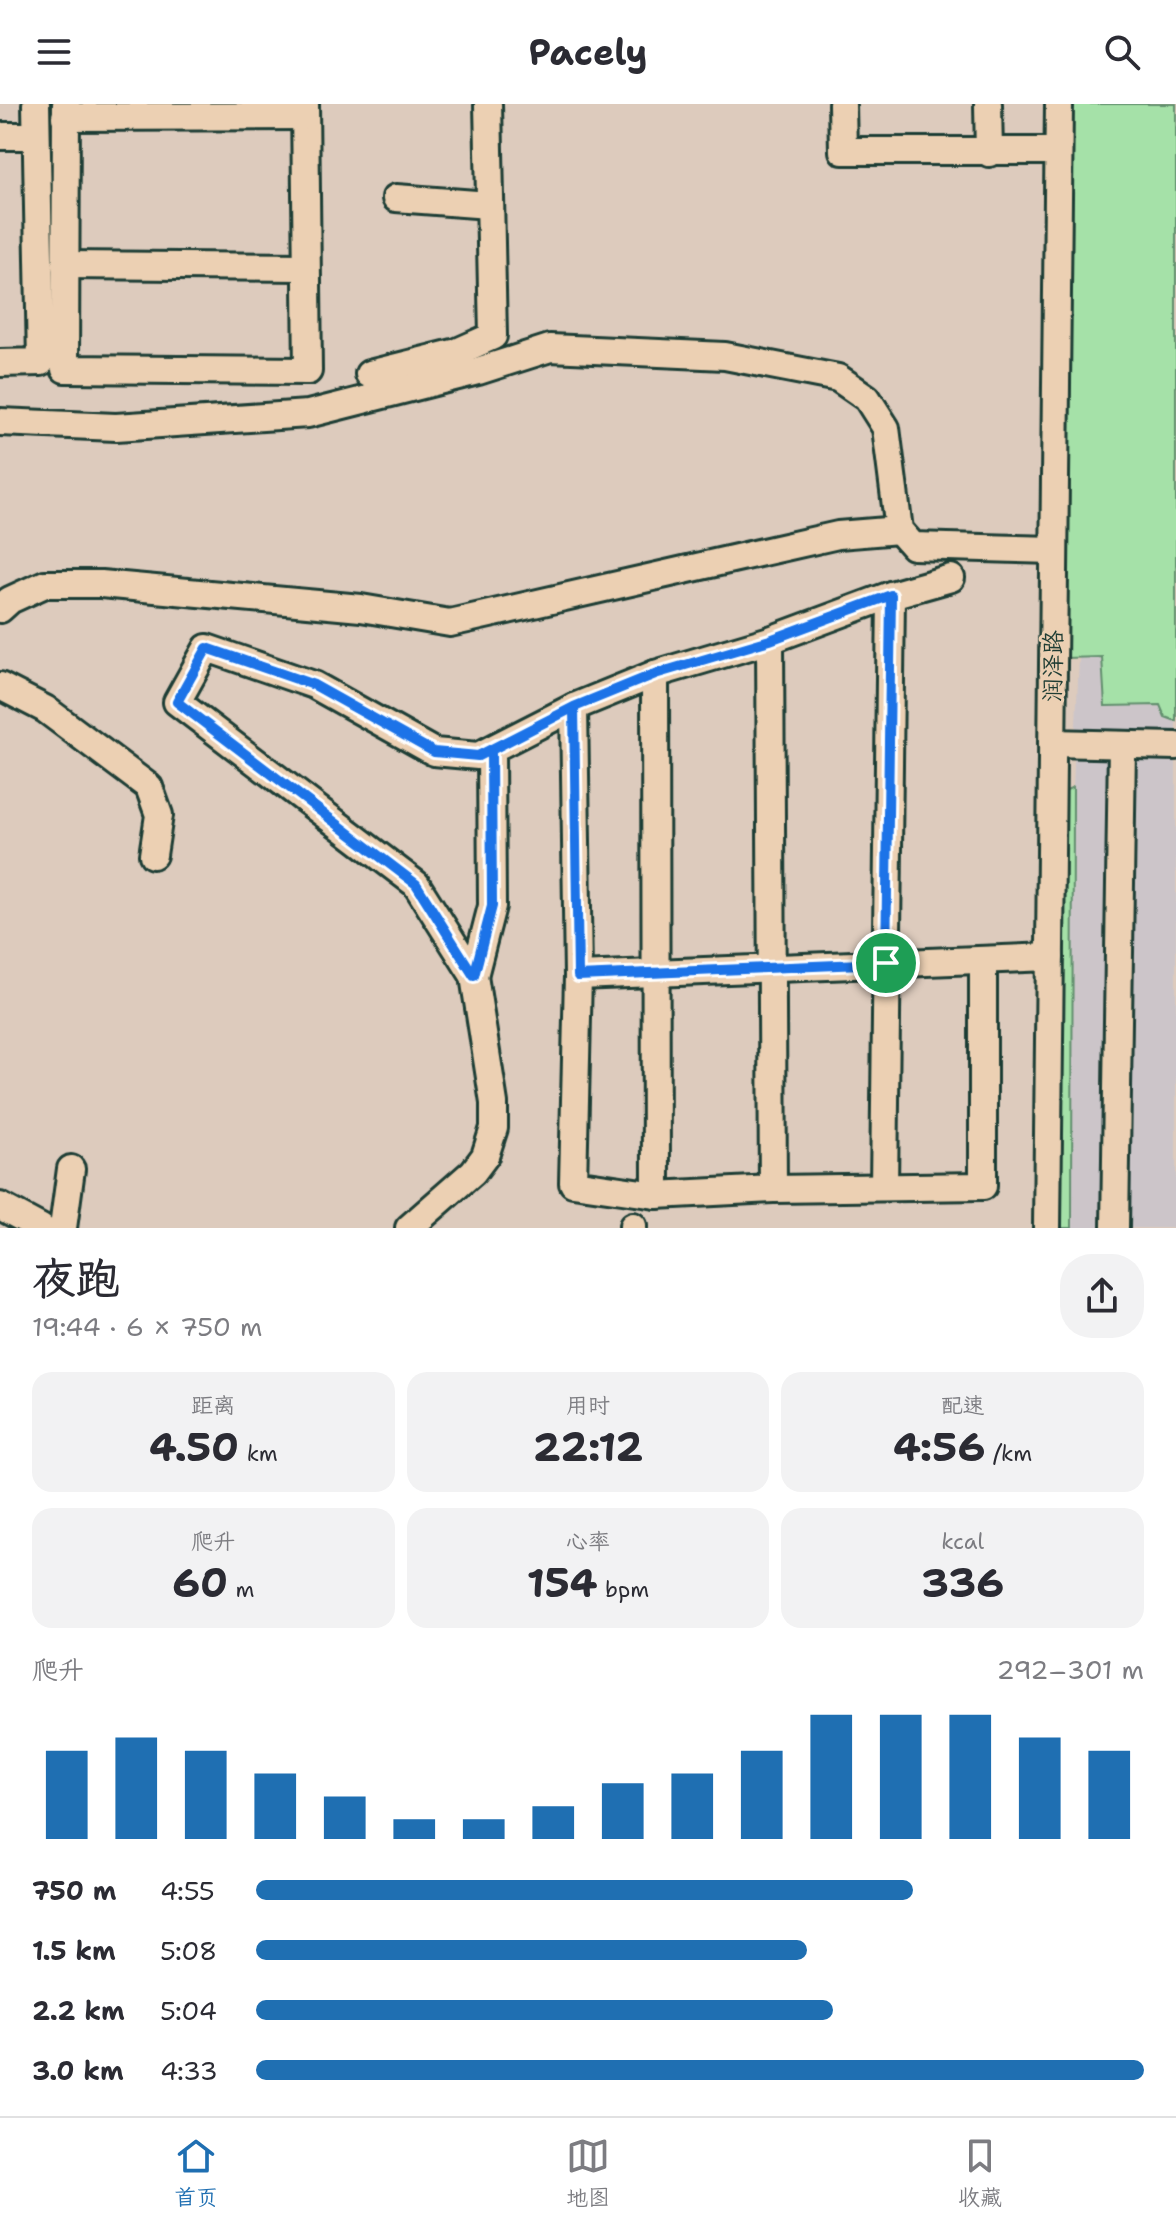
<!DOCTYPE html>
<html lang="zh">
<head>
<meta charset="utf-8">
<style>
  :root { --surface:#fff; --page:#f2f2f3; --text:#2b2b33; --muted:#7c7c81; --line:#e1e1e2; --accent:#1f6fb2 }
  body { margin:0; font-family:"Shantell Sans","LXGW WenKai TC",sans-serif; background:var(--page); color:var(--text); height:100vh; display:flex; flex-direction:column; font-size:30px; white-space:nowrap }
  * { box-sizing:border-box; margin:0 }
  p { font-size:26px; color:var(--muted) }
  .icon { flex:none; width:44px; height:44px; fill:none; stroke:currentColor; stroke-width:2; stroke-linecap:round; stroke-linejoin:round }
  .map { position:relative; height:1124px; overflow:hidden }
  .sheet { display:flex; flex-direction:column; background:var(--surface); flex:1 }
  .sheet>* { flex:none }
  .pin { position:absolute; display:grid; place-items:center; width:68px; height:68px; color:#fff; margin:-34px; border:4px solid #fff; border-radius:50%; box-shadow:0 2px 8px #0007 }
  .round { display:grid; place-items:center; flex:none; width:84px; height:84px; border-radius:32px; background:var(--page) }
  .head { display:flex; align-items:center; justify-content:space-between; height:136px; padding:0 32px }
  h1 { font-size:44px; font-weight:700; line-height:60px }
  .metrics { display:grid; grid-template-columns:repeat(3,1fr); gap:12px; height:136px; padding:8px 32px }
  .metrics div { display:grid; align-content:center; border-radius:20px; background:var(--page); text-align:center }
  .metrics b { font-size:40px; font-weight:700 }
  .metrics small { font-size:22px; font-weight:400 }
  .metrics p { font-size:22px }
  .chart { height:224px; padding:16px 32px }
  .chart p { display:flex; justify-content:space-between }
  .chart svg { width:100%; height:144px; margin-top:8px; stroke:var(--accent); stroke-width:6 }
  ul { padding:0 32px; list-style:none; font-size:26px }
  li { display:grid; grid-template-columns:128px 96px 1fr; align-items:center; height:60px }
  li i { height:20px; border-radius:10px; background:var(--accent) }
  header { display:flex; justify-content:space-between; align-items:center; height:104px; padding:0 32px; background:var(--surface); font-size:36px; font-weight:700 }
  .menu { display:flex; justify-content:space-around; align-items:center; height:112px; border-top:2px solid var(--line); background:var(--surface); font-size:22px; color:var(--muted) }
  .menu a { display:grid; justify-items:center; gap:4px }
  .menu .on { color:var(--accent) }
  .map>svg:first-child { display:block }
  .built { fill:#ccc5c9 }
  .green { fill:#a5e1a8; stroke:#628f6e; stroke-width:2 }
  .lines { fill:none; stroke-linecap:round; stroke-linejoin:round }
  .minor-casing { stroke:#1f3d34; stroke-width:32 }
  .minor { stroke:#ecd0b3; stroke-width:26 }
  .route-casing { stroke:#fff; stroke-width:16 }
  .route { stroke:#1a73e8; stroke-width:10 }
  .labels { text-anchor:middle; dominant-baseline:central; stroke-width:6; stroke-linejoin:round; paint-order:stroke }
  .street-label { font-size:24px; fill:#1f3d34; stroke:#ecd0b3 }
</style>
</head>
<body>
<header><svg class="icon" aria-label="menu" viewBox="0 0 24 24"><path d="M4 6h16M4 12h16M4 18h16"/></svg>Pacely<svg class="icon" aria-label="search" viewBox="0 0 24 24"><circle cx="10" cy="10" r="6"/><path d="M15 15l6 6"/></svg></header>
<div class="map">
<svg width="1176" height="1124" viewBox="0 0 1176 1124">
  <rect width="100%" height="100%" fill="#ddcbbd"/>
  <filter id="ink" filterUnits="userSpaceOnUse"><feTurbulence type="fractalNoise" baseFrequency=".0125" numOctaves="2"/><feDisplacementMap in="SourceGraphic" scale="16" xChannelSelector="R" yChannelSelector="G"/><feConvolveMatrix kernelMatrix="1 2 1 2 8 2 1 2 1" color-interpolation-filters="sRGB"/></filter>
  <g filter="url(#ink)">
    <polygon class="built" points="1176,0 1176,1124 1072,1124 1073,683 1079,555"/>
    <g class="green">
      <polygon points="1071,0 1176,0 1176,617 1165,613 1160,601 1105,602 1102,553 1065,554"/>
      <polygon points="1073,683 1072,1124 1056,1124 1060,689"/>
    </g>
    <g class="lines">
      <g class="minor-casing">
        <g id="minor">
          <polyline points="66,0 65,265 308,267 305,0"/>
          <polyline points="842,0 843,47 1058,47"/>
          <polyline points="988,0 989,49"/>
          <polyline points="65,13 305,12"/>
          <polyline points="0,32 36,32"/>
          <polyline points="396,94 489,101"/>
          <polyline points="65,161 306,163"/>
          <polyline points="0,259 41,258 36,0"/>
          <polyline points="369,270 457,248 493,232 488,0"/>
          <polyline points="0,318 116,323 308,310 478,267 550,244 725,252 838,274 867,294 886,324 899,426 913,442 1054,446"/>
          <polyline points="0,505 10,496 45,480 101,480 361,504 450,519 838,431 899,426"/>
          <polyline points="770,536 773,1085"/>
          <polyline points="655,570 656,1091"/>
          <polyline points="0,582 45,605 149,683 159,711 153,751"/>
          <polyline points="574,603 578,872 573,1079 656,1091 773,1085 983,1082 983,856"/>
          <polyline points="1052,639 1176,642"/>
          <polyline points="474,872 492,802 491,646"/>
          <polyline points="578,872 1050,853"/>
          <polyline points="884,1083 891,491"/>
          <polyline points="0,1102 41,1124"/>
          <polyline points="633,1122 633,1124"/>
          <polyline points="63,1124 71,1065"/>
          <polyline points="409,1124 473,1068 485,1052 494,1024 494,999 474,872 416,780 177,598 207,544 314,581 434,648 478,652 574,603 655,570 770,536 891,491 951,474"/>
          <polyline points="1047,1124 1059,0"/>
          <polyline points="1115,1124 1122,641"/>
        </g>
      </g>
      <use href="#minor" class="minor"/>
    </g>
  </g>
  <g class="lines" filter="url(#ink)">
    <g class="route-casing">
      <polyline id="route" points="886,859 578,872 574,603 491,646 492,802 474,872 416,780 177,598 207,544 314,581 434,648 478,652 574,603 655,570 770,536 891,491 886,859"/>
    </g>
    <use href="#route" class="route"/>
  </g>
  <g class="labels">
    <g class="street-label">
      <text transform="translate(1053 562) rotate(-89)">润泽路</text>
    </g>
  </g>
</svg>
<div class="pin" style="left:886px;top:859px;background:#1e9e55"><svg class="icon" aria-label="arrive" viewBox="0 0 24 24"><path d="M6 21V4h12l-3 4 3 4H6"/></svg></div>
</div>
<section class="sheet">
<div class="head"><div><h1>夜跑</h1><p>19:44 · 6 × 750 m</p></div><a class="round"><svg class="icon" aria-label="share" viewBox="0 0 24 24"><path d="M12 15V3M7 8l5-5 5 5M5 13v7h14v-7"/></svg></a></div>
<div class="metrics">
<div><p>距离</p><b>4.50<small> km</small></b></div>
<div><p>用时</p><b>22:12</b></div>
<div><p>配速</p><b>4:56<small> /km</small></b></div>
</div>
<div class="metrics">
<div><p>爬升</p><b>60<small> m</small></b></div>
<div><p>心率</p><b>154<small> bpm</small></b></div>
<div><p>kcal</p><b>336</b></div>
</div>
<div class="chart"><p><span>爬升</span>292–301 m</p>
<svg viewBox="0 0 160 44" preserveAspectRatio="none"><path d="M5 44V17M15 44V13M25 44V17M35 44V24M45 44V31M55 44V38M65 44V38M75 44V34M85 44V27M95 44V24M105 44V17M115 44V6M125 44V6M135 44V6M145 44V13M155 44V17"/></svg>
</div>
<ul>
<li><b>750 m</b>4:55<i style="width:74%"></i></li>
<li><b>1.5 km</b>5:08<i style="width:62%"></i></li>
<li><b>2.2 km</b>5:04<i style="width:65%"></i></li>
<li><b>3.0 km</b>4:33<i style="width:100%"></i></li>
</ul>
</section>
<nav class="menu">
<a class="on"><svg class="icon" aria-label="home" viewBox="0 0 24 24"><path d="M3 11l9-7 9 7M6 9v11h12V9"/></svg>首页</a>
<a><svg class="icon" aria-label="map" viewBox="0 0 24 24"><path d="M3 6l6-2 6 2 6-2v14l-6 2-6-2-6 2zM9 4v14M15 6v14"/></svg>地图</a>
<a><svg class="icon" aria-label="saved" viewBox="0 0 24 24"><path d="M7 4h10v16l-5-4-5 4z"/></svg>收藏</a>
</nav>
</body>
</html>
